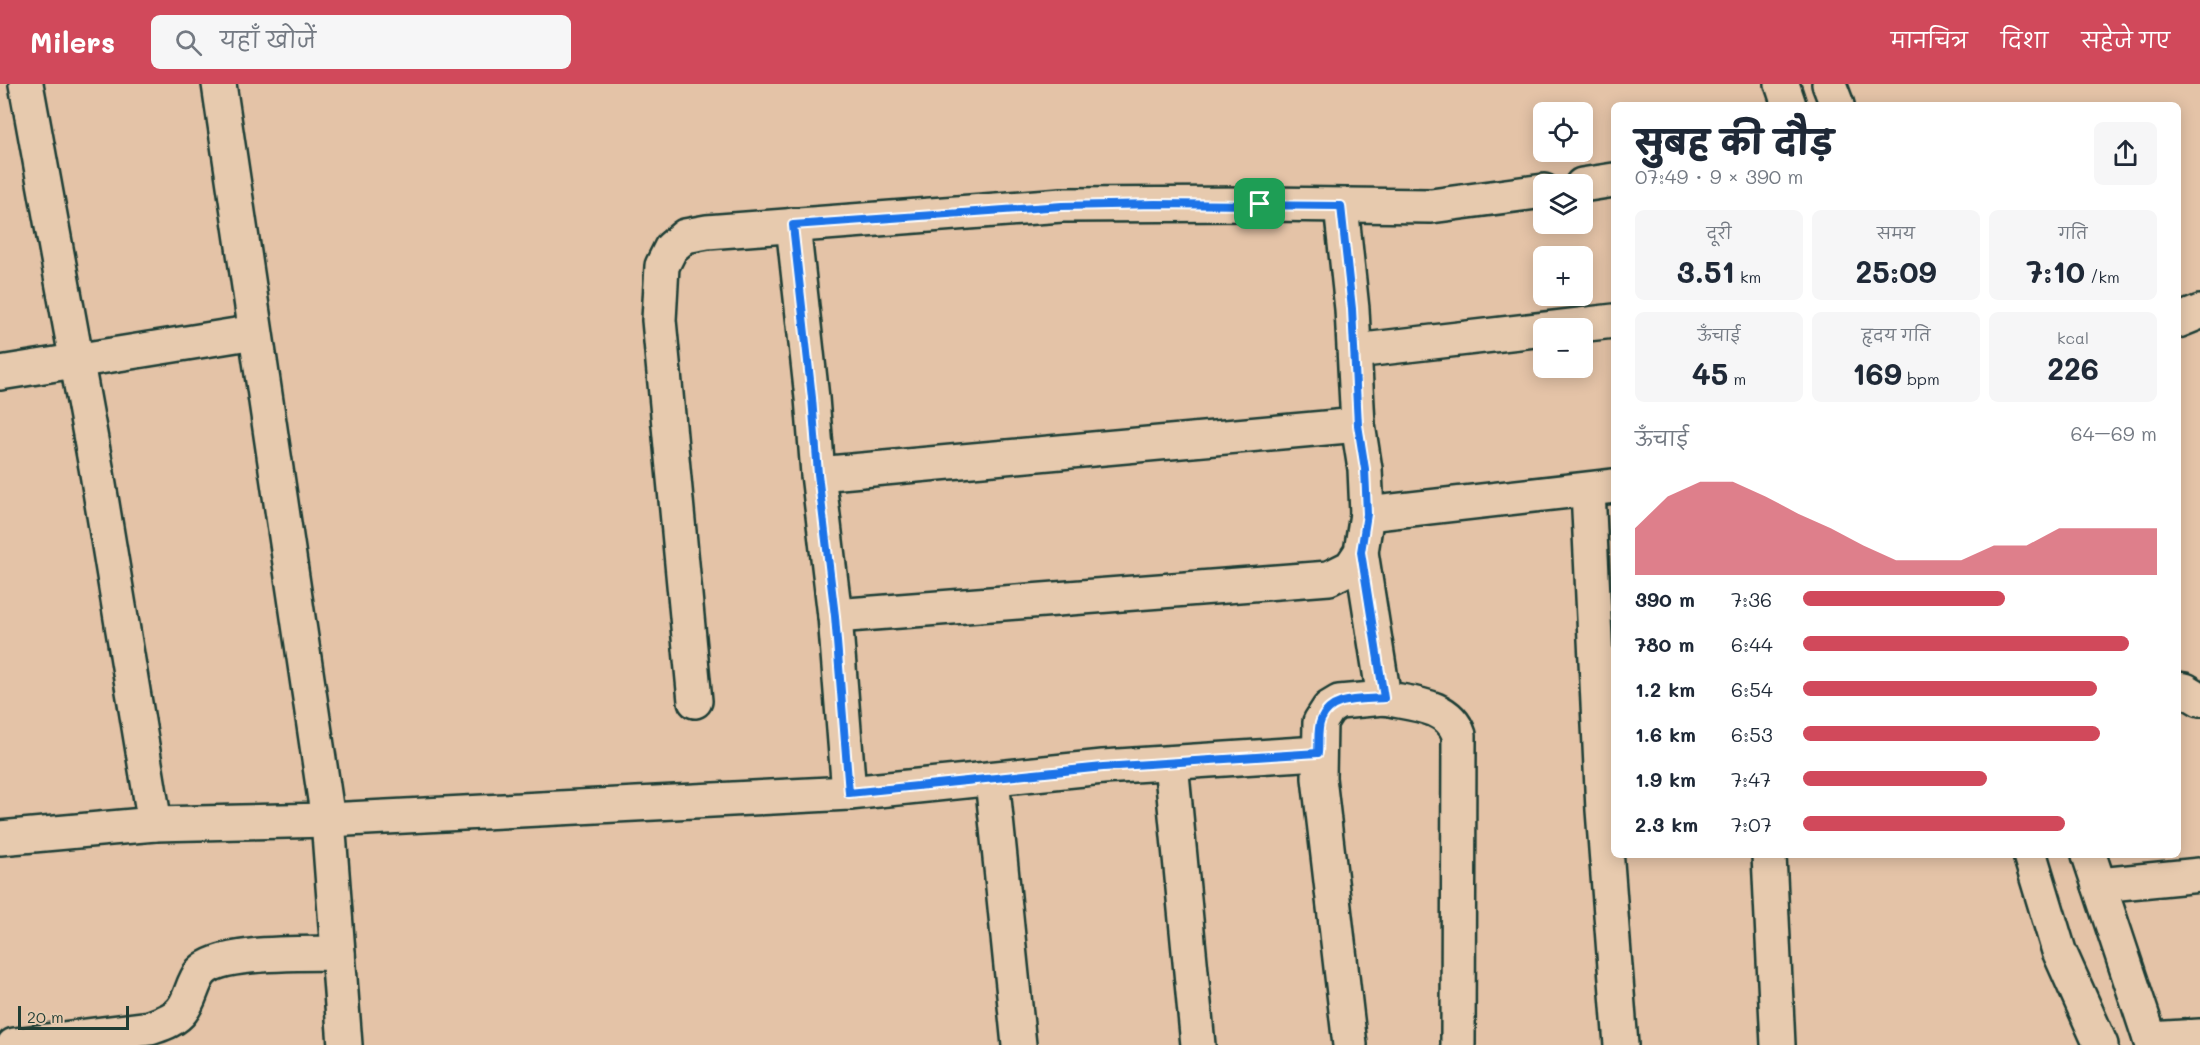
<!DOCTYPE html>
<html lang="hi">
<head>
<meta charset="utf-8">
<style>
  :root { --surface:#fff; --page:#f6f6f7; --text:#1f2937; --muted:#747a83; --accent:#d1495b }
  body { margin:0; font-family:Mali,"Playpen Sans Deva",sans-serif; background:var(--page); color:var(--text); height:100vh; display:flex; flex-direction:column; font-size:22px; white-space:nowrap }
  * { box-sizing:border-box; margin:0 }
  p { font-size:20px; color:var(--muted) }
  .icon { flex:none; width:33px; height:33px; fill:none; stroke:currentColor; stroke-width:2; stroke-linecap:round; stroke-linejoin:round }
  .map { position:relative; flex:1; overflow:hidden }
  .details { position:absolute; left:1611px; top:18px; width:570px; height:756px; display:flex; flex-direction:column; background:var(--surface); border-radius:9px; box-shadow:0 3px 15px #0003 }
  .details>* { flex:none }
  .controls { position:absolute; left:1533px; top:18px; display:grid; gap:12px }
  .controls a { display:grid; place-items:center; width:60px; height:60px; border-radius:9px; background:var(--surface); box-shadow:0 3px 15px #0003; font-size:30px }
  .scale { position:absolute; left:18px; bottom:15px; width:111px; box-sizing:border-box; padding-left:6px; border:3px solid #1f3d34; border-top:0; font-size:16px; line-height:21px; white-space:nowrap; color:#1f3d34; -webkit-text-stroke:4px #e7caae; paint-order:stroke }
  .pin { position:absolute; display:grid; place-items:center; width:51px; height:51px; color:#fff; margin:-26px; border-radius:12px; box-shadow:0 3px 9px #0006 }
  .round { display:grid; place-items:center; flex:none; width:63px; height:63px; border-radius:9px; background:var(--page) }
  .summary { display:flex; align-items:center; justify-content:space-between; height:102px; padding:0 24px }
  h1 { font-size:33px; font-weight:800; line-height:45px }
  .stats { display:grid; grid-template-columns:repeat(3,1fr); gap:9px; height:102px; padding:6px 24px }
  .stats div { display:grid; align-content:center; border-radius:9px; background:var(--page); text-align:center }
  .stats b { font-size:30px; font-weight:800 }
  .stats small { font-size:16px; font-weight:400 }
  .stats p { font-size:16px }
  .chart { height:168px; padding:12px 24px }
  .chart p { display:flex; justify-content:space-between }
  .chart svg { width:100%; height:108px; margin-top:6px; fill:var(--accent); opacity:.7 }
  ul { padding:0 24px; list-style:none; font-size:20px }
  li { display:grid; grid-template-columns:96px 72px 1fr; align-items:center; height:45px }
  li i { height:15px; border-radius:8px; background:var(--accent) }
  header { display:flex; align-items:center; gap:36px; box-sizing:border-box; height:84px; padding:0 30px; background:var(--accent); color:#fff }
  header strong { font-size:28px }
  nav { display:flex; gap:33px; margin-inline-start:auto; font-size:21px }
  .search { width:420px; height:54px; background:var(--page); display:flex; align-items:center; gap:15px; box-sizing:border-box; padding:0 21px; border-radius:9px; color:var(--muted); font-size:22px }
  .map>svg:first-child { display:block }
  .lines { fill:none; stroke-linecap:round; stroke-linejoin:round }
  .minor-casing { stroke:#1f3d34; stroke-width:38 }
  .minor { stroke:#e7caae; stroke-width:33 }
  .route-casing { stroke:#fff; stroke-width:12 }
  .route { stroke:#1a73e8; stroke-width:8 }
</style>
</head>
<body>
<header>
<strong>Milers</strong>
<div class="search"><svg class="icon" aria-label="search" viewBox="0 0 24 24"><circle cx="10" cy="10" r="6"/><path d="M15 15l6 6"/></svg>यहाँ खोजें</div>
<nav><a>मानचित्र</a><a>दिशा</a><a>सहेजे गए</a></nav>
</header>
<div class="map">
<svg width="2200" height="961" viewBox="0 0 2200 961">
  <rect width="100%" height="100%" fill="#e4c3a7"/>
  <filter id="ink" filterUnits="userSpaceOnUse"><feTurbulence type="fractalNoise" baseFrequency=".0167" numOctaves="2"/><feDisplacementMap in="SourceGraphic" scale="12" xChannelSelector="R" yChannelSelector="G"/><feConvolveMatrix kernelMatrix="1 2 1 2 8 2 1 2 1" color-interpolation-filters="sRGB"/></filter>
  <g filter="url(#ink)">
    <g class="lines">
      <g class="minor-casing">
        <g id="minor">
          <polyline points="26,0 96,383 155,740"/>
          <polyline points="219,0 328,736 345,961"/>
          <polyline points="1782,0 1789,21"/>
          <polyline points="1829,0 1837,21"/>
          <polyline points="1582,101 1614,96"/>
          <polyline points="793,141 812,314 818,390 835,532 849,709"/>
          <polyline points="2178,237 2200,228"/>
          <polyline points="1355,267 1614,237"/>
          <polyline points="0,289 255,248"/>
          <polyline points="818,390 1358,341"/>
          <polyline points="1588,406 1603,726 1621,961"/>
          <polyline points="1367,430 1614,402"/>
          <path d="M1361,468L1384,614C1411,620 1449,620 1459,651L1458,961"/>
          <polyline points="835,532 1329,494 1351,483 1361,468 1367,430 1365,385 1358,341 1352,225 1341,122"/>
          <polyline points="2178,605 2185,606 2200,615"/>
          <polyline points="695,617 659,236 662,182 671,164 685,152 707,148 1062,121 1260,120 1431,122 1544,107"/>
          <polyline points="1171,679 1198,961"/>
          <polyline points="992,695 1019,961"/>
          <polyline points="0,754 155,740 328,736 849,709 1103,683 1318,669"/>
          <polyline points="1769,771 1778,961"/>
          <polyline points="2030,771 2059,867 2101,961"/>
          <polyline points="2089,771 2152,961"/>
          <polyline points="2099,801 2200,791"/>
          <polyline points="2150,955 2200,952"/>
          <path d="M14,961L150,944C161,940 175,936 182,926C191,915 192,899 201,888C220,866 308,870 338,869"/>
          <polyline points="1350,961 1319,694 1320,638 1329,624 1339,618 1384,614"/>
        </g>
      </g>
      <use href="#minor" class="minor"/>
    </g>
  </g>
  <g class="lines" filter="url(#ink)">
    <g class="route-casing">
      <path id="route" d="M1155,120L1341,122L1352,225L1358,341L1365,385L1367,430L1361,468L1384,614C1361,616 1331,612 1321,636C1317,645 1319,659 1318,669L1103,683L849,709L835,532L818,390L812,314L793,141L1062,122Z"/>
    </g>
    <use href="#route" class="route"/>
  </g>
</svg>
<div class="controls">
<a><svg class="icon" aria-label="locate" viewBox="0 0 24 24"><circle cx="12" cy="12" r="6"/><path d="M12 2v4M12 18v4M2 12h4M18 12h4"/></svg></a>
<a><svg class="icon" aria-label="layers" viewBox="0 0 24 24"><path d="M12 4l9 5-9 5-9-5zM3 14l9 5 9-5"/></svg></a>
<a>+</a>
<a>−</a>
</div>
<div class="scale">20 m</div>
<div class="pin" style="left:1260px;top:120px;background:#1e9e55"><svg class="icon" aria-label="arrive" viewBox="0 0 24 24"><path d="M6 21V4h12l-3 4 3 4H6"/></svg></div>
<section class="details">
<div class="summary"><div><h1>सुबह की दौड़</h1><p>07:49 · 9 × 390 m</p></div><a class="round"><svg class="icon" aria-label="share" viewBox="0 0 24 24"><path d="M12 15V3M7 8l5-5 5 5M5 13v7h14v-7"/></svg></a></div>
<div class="stats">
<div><p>दूरी</p><b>3.51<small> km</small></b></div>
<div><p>समय</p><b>25:09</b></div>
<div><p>गति</p><b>7:10<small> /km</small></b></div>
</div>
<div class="stats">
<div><p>ऊँचाई</p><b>45<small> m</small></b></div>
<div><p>हृदय गति</p><b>169<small> bpm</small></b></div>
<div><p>kcal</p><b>226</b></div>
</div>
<div class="chart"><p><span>ऊँचाई</span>64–69 m</p>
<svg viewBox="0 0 160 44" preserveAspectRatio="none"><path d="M0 44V25L10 12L20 6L30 6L40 12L50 19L60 25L70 32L80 38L90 38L100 38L110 32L120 32L130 25L140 25L150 25L160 25V44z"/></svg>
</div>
<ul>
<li><b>390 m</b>7:36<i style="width:57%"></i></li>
<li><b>780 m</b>6:44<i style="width:92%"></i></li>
<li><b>1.2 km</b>6:54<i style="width:83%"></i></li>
<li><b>1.6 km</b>6:53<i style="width:84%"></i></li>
<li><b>1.9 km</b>7:47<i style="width:52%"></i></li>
<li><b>2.3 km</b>7:07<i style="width:74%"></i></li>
</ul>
</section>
</div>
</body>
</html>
